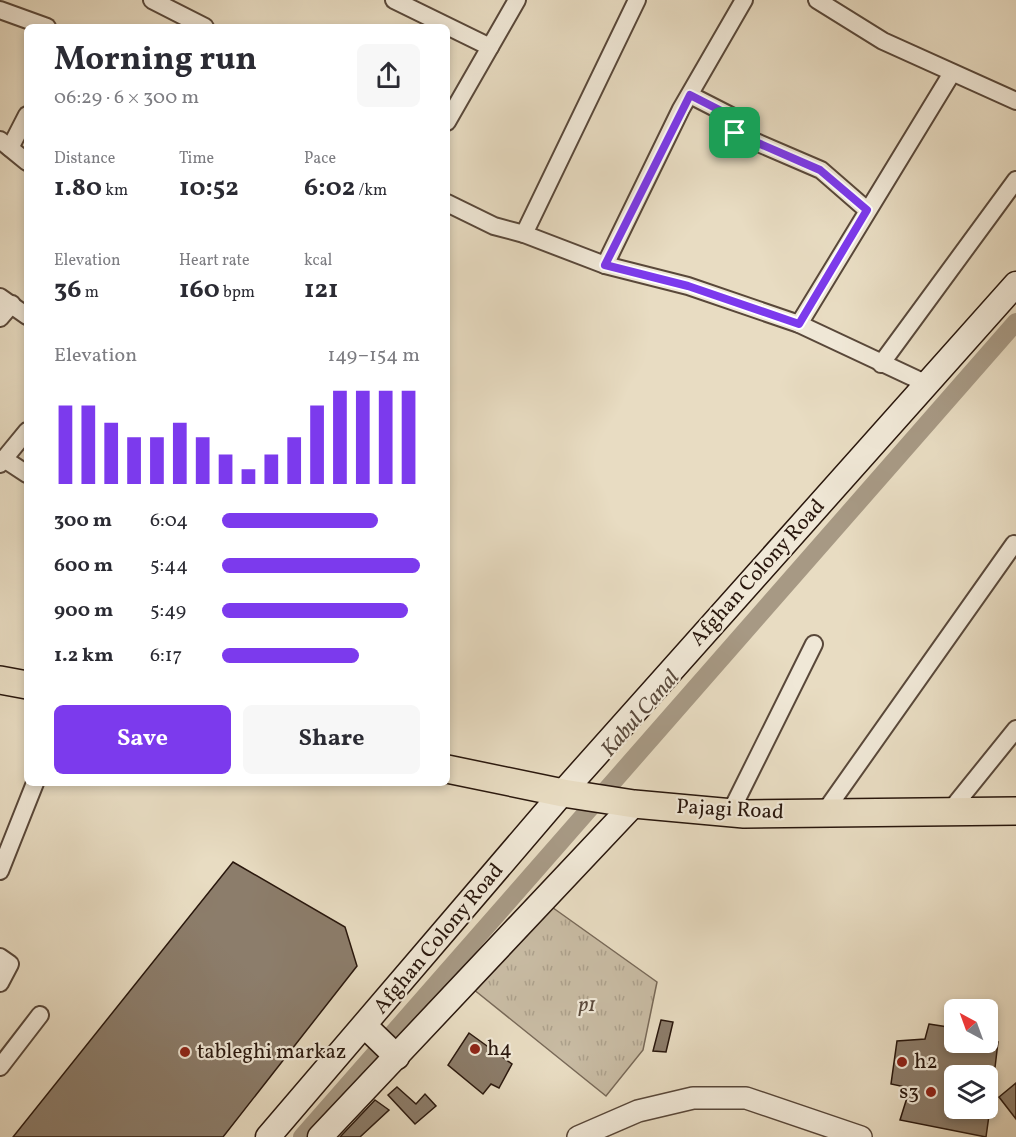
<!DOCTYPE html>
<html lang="en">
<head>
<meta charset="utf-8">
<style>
  :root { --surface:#fff; --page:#f7f7f7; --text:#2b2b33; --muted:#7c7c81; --accent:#7c3aed }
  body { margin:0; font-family:Vollkorn,serif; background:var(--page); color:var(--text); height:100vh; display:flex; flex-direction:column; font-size:22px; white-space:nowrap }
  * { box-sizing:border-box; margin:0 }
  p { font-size:20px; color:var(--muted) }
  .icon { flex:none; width:33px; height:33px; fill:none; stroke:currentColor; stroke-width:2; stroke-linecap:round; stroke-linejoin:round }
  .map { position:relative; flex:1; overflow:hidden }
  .sheet { position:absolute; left:24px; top:24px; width:426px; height:762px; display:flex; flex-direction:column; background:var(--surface); border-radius:9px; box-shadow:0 3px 9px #0003 }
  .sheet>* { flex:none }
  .needle { width:39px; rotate:319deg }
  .buttons { position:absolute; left:944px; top:999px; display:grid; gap:12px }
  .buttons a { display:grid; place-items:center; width:54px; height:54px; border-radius:9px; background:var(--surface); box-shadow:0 3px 9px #0003; font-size:30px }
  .pin { position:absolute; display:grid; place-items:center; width:51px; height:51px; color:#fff; margin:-26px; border-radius:12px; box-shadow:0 3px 9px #0006 }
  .round { display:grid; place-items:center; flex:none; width:63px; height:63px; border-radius:9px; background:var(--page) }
  .headline { display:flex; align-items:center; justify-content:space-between; height:102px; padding:0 30px }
  h1 { font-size:33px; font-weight:700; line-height:45px }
  .figures { display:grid; grid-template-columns:repeat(3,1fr); gap:9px; height:102px; padding:6px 30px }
  .figures div { display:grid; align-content:center }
  .figures b { font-size:26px; font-weight:700 }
  .figures small { font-size:16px; font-weight:400 }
  .figures p { font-size:16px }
  .chart { height:168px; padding:12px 30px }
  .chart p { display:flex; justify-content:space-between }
  .chart svg { width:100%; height:108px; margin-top:6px; stroke:var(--accent); stroke-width:6 }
  .action { display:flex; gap:12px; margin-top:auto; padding:12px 30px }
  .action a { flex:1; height:69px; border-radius:9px; background:var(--accent); color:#fff; font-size:24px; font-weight:700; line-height:69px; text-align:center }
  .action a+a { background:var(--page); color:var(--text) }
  ul { padding:0 30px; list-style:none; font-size:20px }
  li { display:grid; grid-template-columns:96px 72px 1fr; align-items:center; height:45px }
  li i { height:15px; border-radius:8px; background:var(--accent) }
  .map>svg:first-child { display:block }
  .grass { fill:url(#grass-tufts); stroke:#786958; stroke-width:1.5 }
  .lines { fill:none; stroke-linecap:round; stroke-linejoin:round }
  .canal { stroke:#a79984; stroke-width:18 }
  .building { fill:#8c7d6b; stroke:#29170d; stroke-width:1.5 }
  .minor-casing { stroke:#59483a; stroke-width:20 }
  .tertiary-casing { stroke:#59483a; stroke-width:24 }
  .secondary-casing { stroke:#29170d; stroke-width:27 }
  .primary-casing { stroke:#29170d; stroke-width:30 }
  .minor { stroke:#f0e8d7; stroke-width:16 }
  .tertiary { stroke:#f0e8d7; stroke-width:21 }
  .secondary { stroke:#f0e8d7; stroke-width:24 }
  .primary { stroke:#e8dcc2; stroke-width:27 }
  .route-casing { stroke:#fff; stroke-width:12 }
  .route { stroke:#7c3aed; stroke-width:8 }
  .poi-dot { fill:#8f2418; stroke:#f0e8d7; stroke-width:2 }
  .labels { text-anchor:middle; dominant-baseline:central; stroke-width:4.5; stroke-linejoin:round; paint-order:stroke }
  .street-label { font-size:21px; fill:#29170d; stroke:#f0e8d7 }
  .park-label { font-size:21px; font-style:italic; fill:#59483a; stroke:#f0e8d7 }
  .poi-label { font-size:21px; fill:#29170d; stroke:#f0e8d7; text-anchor:start }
  .water-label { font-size:22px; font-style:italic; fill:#5b4b3d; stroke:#f0e8d7 }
</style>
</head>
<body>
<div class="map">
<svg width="1016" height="1137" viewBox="0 0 1016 1137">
  <defs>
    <pattern id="grass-tufts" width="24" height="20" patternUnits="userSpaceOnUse" patternTransform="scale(1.5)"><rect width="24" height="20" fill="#c8bba3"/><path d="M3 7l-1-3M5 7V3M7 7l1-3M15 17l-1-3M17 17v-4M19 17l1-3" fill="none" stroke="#aca08b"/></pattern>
  </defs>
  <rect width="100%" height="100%" fill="#e8dcc2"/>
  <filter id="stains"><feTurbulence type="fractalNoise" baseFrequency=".00333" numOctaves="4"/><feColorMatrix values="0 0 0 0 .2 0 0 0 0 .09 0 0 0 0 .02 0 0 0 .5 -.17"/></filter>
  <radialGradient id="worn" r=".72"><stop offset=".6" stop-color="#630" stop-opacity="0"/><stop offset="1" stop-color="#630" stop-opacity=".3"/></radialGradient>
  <polygon class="grass" points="549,905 657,982 643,1050 606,1096 473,989"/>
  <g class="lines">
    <polyline class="canal" points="302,1137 1016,322"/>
  </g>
  <g class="building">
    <polygon points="233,862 345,927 357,966 223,1137 13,1137"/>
    <polygon points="661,1020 673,1022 666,1052 653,1051"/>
    <polygon points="929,1024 954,1028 954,1042 998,1042 994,1076 954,1076 954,1108 990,1108 986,1137 900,1120 910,1088 891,1084 897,1041 925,1039"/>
    <polygon points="469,1033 512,1064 499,1088 491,1084 483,1094 448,1065"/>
    <polygon points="1016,1083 1016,1119 999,1097"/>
    <polygon points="397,1087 416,1104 425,1094 436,1106 415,1124 388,1095"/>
    <polygon points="375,1100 389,1110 360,1137 340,1137"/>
  </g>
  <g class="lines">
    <g class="minor-casing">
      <g id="minor">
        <polyline points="152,0 205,27"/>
        <polyline points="394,0 490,47"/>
        <polyline points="817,0 883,41 1016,101"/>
        <polyline points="0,10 47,27"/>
        <polyline points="690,95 737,119 735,133 821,170 867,210"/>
        <polyline points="447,122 517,0"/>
        <polyline points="0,140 27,162"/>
        <polyline points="10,148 27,115"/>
        <polyline points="447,203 494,226 524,234 605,265 688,286 799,324 927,384"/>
        <polyline points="524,234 637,0"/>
        <polyline points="605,265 681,109 744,0"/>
        <polyline points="0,297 27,316"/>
        <polyline points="0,318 12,304"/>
        <polyline points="799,324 952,73"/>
        <polyline points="881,364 1016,180"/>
        <polyline points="4,459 27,474"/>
        <polyline points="0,464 27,431"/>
        <polyline points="949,812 1016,729"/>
        <polyline points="730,813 814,644"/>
        <polyline points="823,814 1014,544"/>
        <polyline points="0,871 35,783"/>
        <polyline points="0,957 10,964 0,983"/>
        <polyline points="0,1067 40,1015"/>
      </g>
    </g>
    <g class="tertiary-casing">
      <polyline id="tertiary" points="578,1137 638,1111 693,1098 746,1098 861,1137"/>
    </g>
    <g class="secondary-casing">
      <g id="secondary">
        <polyline points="365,1026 397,1057"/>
        <polyline points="268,1137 564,791 1016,284"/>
        <polyline points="320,1137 634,804"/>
      </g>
    </g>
    <g class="primary-casing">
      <g id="primary">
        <polyline points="0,680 27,685"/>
        <polyline points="447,769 563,793 634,804 744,814 1016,811"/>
      </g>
    </g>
    <use href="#minor" class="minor"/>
    <use href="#tertiary" class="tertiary"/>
    <use href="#secondary" class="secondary"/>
    <use href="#primary" class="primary"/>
  </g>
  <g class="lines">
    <g class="route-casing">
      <polygon id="route" points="690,95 737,119 735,133 820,170 867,210 799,324 688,286 605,265"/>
    </g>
    <use href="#route" class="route"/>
  </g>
  <g class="poi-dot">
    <circle cx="475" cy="1049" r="6"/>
    <circle cx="185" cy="1052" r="6"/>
    <circle cx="902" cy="1062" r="6"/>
    <circle cx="931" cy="1092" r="6"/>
  </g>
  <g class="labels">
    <g class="street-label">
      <text transform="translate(758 573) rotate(-48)">Afghan Colony Road</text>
      <text transform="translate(730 810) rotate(3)">Pajagi Road</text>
      <text transform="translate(439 939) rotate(-50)">Afghan Colony Road</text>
    </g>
    <g class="park-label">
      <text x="587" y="1005">p1</text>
    </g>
    <g class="poi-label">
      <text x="487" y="1049">h4</text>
      <text x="197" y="1052">tableghi markaz</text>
      <text x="914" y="1062">h2</text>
      <text x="919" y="1092" text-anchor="end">s3</text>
    </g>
    <g class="water-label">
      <text transform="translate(641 714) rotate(-49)">Kabul Canal</text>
    </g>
  </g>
  <rect width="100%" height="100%" filter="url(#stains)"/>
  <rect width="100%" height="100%" fill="url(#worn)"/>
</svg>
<div class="buttons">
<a><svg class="needle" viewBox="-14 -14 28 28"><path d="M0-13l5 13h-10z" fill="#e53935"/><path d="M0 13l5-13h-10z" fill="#7c7c81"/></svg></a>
<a><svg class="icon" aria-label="layers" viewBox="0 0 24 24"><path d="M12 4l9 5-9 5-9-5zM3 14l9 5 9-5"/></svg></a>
</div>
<div class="pin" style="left:735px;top:133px;background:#1e9e55"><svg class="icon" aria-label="arrive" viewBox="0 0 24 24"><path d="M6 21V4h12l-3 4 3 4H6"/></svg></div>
<section class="sheet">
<div class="headline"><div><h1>Morning run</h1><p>06:29 · 6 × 300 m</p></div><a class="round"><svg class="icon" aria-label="share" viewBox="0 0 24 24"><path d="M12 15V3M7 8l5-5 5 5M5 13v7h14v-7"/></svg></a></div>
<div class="figures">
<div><p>Distance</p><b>1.80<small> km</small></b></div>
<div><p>Time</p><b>10:52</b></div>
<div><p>Pace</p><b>6:02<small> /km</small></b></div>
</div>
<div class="figures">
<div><p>Elevation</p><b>36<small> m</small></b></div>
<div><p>Heart rate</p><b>160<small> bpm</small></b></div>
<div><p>kcal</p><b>121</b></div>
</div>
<div class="chart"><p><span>Elevation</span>149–154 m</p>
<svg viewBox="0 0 160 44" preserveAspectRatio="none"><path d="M5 44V12M15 44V12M25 44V19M35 44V25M45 44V25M55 44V19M65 44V25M75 44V32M85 44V38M95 44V32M105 44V25M115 44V12M125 44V6M135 44V6M145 44V6M155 44V6"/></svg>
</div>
<ul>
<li><b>300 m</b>6:04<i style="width:79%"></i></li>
<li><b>600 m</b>5:44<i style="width:100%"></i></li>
<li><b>900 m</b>5:49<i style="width:94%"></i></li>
<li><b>1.2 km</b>6:17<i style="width:69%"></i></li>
</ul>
<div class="action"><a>Save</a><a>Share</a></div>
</section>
</div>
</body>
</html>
